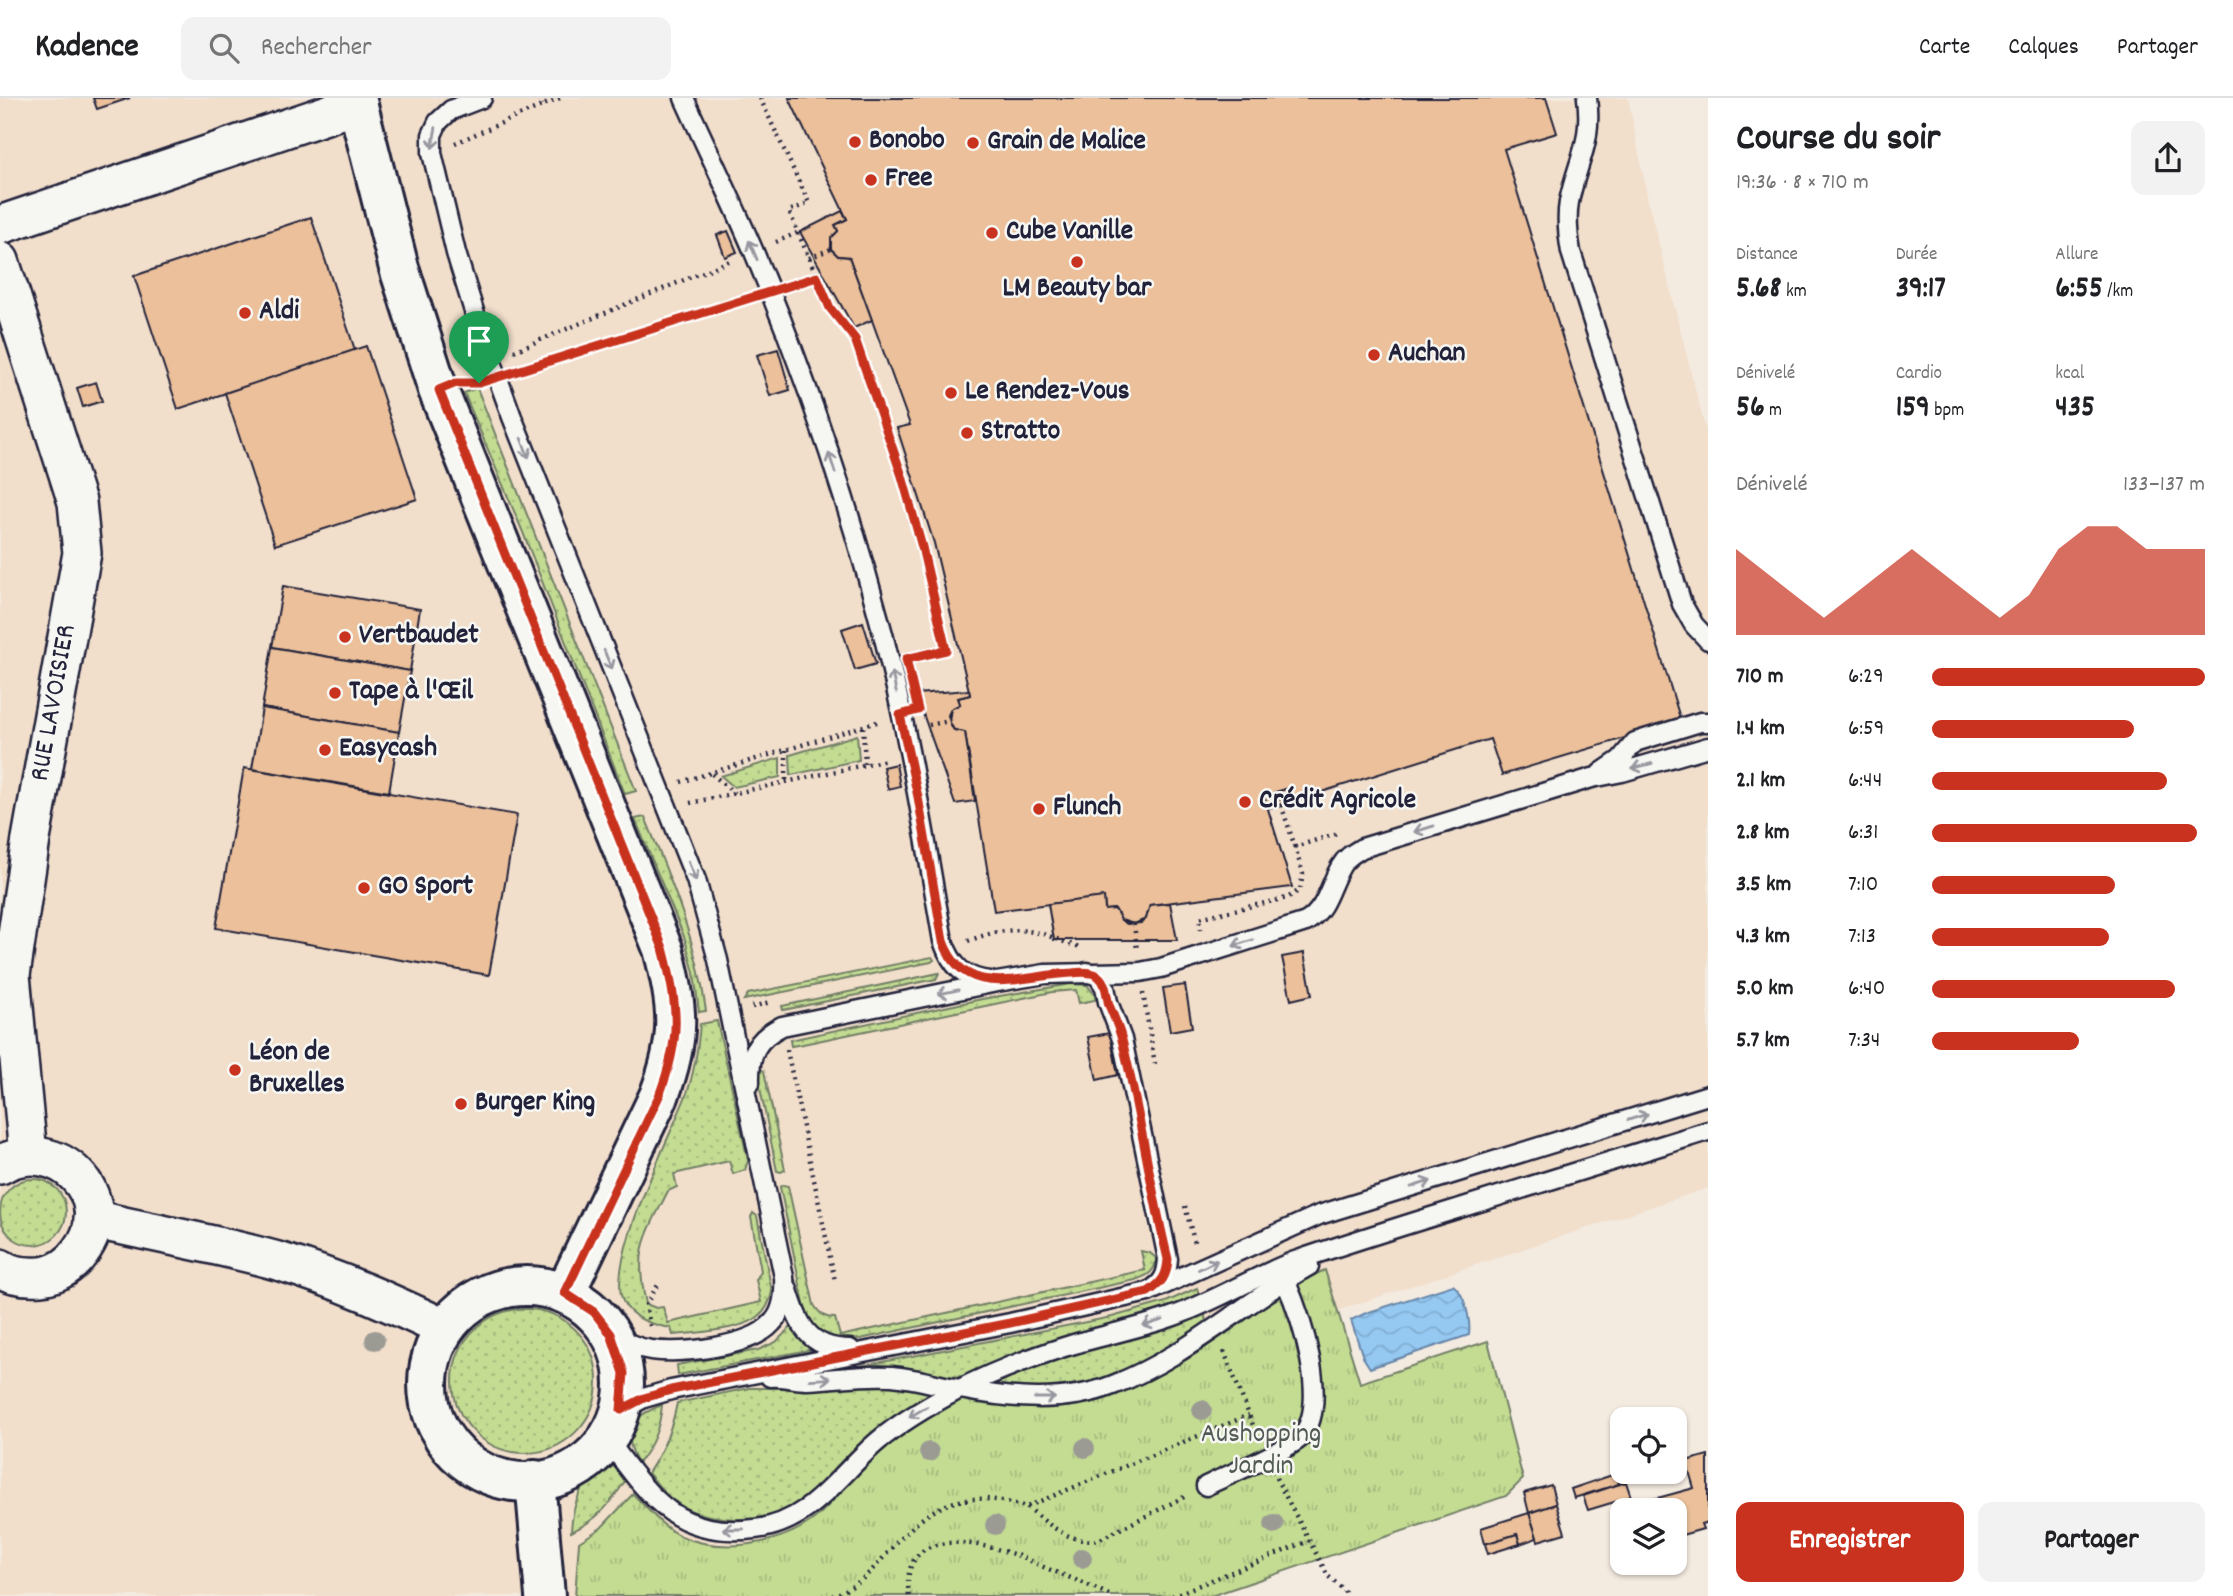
<!DOCTYPE html>
<html lang="fr">
<head>
<meta charset="utf-8">
<style>
  :root { --surface:#fff; --page:#f2f2f2; --text:#202124; --muted:#757577; --line:#e0e0e0; --accent:#c8321e }
  body { margin:0; font-family:Dekko,sans-serif; background:var(--page); color:var(--text); height:100vh; display:flex; flex-direction:column; font-size:26px; white-space:nowrap }
  * { box-sizing:border-box; margin:0 }
  p { font-size:23px; color:var(--muted) }
  .icon { flex:none; width:38px; height:38px; fill:none; stroke:currentColor; stroke-width:2; stroke-linecap:round; stroke-linejoin:round }
  .map { position:relative; flex:1; overflow:hidden }
  .sheet { display:flex; flex-direction:column; background:var(--surface); width:525px }
  .sheet>* { flex:none }
  .tools { position:absolute; left:1610px; top:1309px; display:grid; gap:14px }
  .tools a { display:grid; place-items:center; width:77px; height:77px; border-radius:14px; background:var(--surface); box-shadow:0 2px 5px #0004; font-size:35px }
  .pin { position:absolute; display:grid; place-items:center; width:60px; height:60px; color:#fff; margin:-72px -30px; border-radius:50% 50% 50% 0; rotate:-45deg; box-shadow:0 0 7px #0007 }
  .pin .icon { rotate:45deg }
  .round { display:grid; place-items:center; flex:none; width:74px; height:74px; border-radius:14px; background:var(--page) }
  .overview { display:flex; align-items:center; justify-content:space-between; height:119px; padding:0 28px }
  h1 { font-size:38px; font-weight:800; line-height:52px }
  .figures { display:grid; grid-template-columns:repeat(3,1fr); gap:10px; height:119px; padding:7px 28px }
  .figures div { display:grid; align-content:center }
  .figures b { font-size:30px; font-weight:800 }
  .figures small { font-size:19px; font-weight:400 }
  .figures p { font-size:19px }
  .chart { height:196px; padding:14px 28px }
  .chart p { display:flex; justify-content:space-between }
  .chart svg { width:100%; height:126px; margin-top:7px; fill:var(--accent); opacity:.7 }
  .action { display:flex; gap:14px; margin-top:auto; padding:14px 28px }
  .action a { flex:1; height:80px; border-radius:14px; background:var(--accent); color:#fff; font-size:28px; font-weight:800; line-height:80px; text-align:center }
  .action a+a { background:var(--page); color:var(--text) }
  ul { padding:0 28px; list-style:none; font-size:23px }
  li { display:grid; grid-template-columns:112px 84px 1fr; align-items:center; height:52px }
  li i { height:18px; border-radius:9px; background:var(--accent) }
  header { display:flex; align-items:center; gap:42px; box-sizing:border-box; height:98px; padding:0 35px; background:var(--surface); border-bottom:2px solid var(--line) }
  header strong { font-size:33px }
  nav { display:flex; gap:38px; margin-inline-start:auto; font-size:24px }
  .search { width:490px; height:63px; background:var(--page); display:flex; align-items:center; gap:18px; box-sizing:border-box; padding:0 24px; border-radius:14px; color:var(--muted); font-size:26px }
  main { display:flex; flex:1; min-height:0 }
  .map>svg:first-child { display:block }
  .built { fill:#f1decb }
  .grass { fill:url(#grass-dots); stroke:#727f66; stroke-width:2 }
  .park { fill:url(#park-tufts); stroke:#727f66; stroke-width:2 }
  .water { fill:url(#water-waves); stroke:#6786a9; stroke-width:2 }
  .building { fill:#ebc09a; stroke:#22223b; stroke-width:2 }
  .lines { fill:none; stroke-linecap:round; stroke-linejoin:round }
  .service-casing { stroke:#22223b; stroke-width:23 }
  .minor-casing { stroke:#22223b; stroke-width:42 }
  .tertiary-casing { stroke:#22223b; stroke-width:44 }
  .path { stroke:#22223b; stroke-width:4.5; stroke-dasharray:2 5; stroke-linecap:butt }
  .service { stroke:#f6f6f2; stroke-width:18 }
  .minor { stroke:#f6f6f2; stroke-width:37 }
  .tertiary { stroke:#f6f6f2; stroke-width:38 }
  .tree { fill:#9b9b94 }
  .oneway { stroke:#9797a0 }
  .route-casing { stroke:#fff; stroke-width:14 }
  .route { stroke:#c8321e; stroke-width:9 }
  .poi-dot { fill:#c8321e; stroke:#f6f6f2; stroke-width:2.5 }
  .labels { text-anchor:middle; dominant-baseline:central; stroke-width:5; stroke-linejoin:round; paint-order:stroke }
  .poi-label { font-size:28px; font-weight:bold; fill:#22223b; stroke:#f6f6f2; text-anchor:start }
  .street-label { font-size:28px; fill:#22223b; stroke:#f6f6f2 }
  .park-label { font-size:28px; fill:#525a55; stroke:#f6f6f2 }
</style>
</head>
<body>
<header>
<strong>Kadence</strong>
<div class="search"><svg class="icon" aria-label="search" viewBox="0 0 24 24"><circle cx="10" cy="10" r="6"/><path d="M15 15l6 6"/></svg>Rechercher</div>
<nav><a>Carte</a><a>Calques</a><a>Partager</a></nav>
</header>
<main>
<div class="map">
<svg width="1708" height="1498" viewBox="0 0 1708 1498">
  <defs>
    <pattern id="grass-dots" width="8" height="8" patternUnits="userSpaceOnUse" patternTransform="scale(1.75)"><rect width="8" height="8" fill="#c3dc92"/><path d="M2 2h.1M6 6h.1" fill="none" stroke="#a7bc7f" stroke-width="1.8" stroke-linecap="round"/></pattern>
    <pattern id="park-tufts" width="24" height="20" patternUnits="userSpaceOnUse" patternTransform="scale(1.75)"><rect width="24" height="20" fill="#c3dc92"/><path d="M3 7l-1-3M5 7V3M7 7l1-3M15 17l-1-3M17 17v-4M19 17l1-3" fill="none" stroke="#a7bc7f"/></pattern>
    <pattern id="water-waves" width="16" height="10" patternUnits="userSpaceOnUse" patternTransform="scale(1.75)"><rect width="16" height="10" fill="#95c9f2"/><path d="M0 5q4-4 8 0t8 0" fill="none" stroke="#80acd0"/></pattern>
  </defs>
  <rect width="100%" height="100%" fill="#f4ebe0"/>
  <filter id="ink" filterUnits="userSpaceOnUse"><feTurbulence type="fractalNoise" baseFrequency=".0143" numOctaves="2"/><feDisplacementMap in="SourceGraphic" scale="14" xChannelSelector="R" yChannelSelector="G"/><feConvolveMatrix kernelMatrix="1 2 1 2 8 2 1 2 1" color-interpolation-filters="sRGB"/></filter>
  <g filter="url(#ink)">
    <polygon class="built" points="0,0 1628,0 1649,107 1708,342 1708,1090 1345,1210 689,1498 0,1498"/>
    <g class="grass">
      <polygon points="477,290 636,693 625,696 522,432 464,295"/>
      <polygon points="857,637 859,662 791,677 790,657"/>
      <polygon points="780,660 780,679 734,689 721,678"/>
      <path d="M645,719C671,782 697,844 706,913L699,914L694,875L685,841L635,721Z"/>
      <polygon points="932,859 934,862 931,864 744,902 748,896"/>
      <polygon points="939,875 936,881 783,912 782,908"/>
      <polygon points="1071,886 1087,887 1095,897 1095,902 1079,905 1076,892 1052,894 803,946 791,948 790,942 982,901"/>
      <path d="M717,923L748,1063L745,1072L733,1076L729,1063L674,1076L677,1089L668,1093C644,1141 634,1152 646,1206L656,1210L663,1209L668,1225L761,1204L756,1182L761,1173L751,1119L753,1115L757,1118L772,1194C770,1203 767,1212 759,1218C743,1232 695,1235 673,1237L671,1230C652,1227 626,1220 621,1197C612,1151 669,1042 687,995C695,972 698,950 700,926Z"/>
      <polygon points="759,970 764,973 785,1072 781,1074 777,1073 757,975"/>
      <circle cx="33" cy="1114" r="33"/>
      <path d="M783,1087L788,1088L814,1207C820,1216 824,1220 835,1220L840,1238L1145,1172L1141,1153L1150,1155L1156,1160C1156,1174 1147,1178 1135,1182L860,1241C829,1244 817,1241 805,1211L780,1089Z"/>
      <polygon points="1197,1190 1199,1197 1164,1213 966,1278 947,1279 896,1271 856,1269 1112,1219 1166,1204"/>
      <circle cx="525" cy="1283" r="72"/>
      <path d="M1204,1213L1206,1224C1158,1257 1100,1294 1040,1292C1024,1292 1007,1289 991,1287L1036,1268L1160,1232Z"/>
      <polygon points="795,1225 814,1251 678,1277 677,1267 758,1252 776,1244"/>
      <path d="M868,1286H894L933,1292L934,1296C904,1314 876,1331 850,1355C832,1371 817,1394 797,1408C767,1428 701,1424 673,1403C664,1396 656,1384 648,1375C663,1353 672,1331 677,1305L749,1290H824Z"/>
      <path d="M662,1307C660,1330 653,1348 638,1365C620,1332 631,1319 662,1307Z"/>
      <path d="M608,1365L615,1367L625,1383C609,1408 598,1421 571,1434C572,1408 582,1376 608,1365Z"/>
    </g>
    <path class="park" d="M1325,1172L1360,1285L1488,1243L1523,1381L1506,1398L1211,1498H575L579,1444L601,1430L633,1396C647,1410 663,1430 681,1438C721,1456 780,1447 814,1421C831,1408 843,1389 858,1374C889,1344 924,1321 962,1300C1056,1324 1135,1299 1213,1244C1249,1218 1283,1190 1325,1172Z"/>
    <path class="water" d="M1453,1187C1465,1195 1471,1223 1469,1237L1370,1270L1363,1259L1351,1222L1366,1215Z"/>
    <g class="building">
      <polygon points="93,0 130,0 97,11"/>
      <polygon points="789,0 1546,0 1557,35 1504,51 1681,623 1502,677 1490,641 1293,703 1289,690 1264,698 1292,789 1150,807 1146,821 1134,826 1121,822 1115,811 1105,812 1104,799 994,813 965,634 954,632 949,623 951,611 960,606 958,600 970,597 934,445 897,330 910,327 849,159 838,158 831,151 831,140 838,133 835,127 847,121"/>
      <polygon points="842,113 847,121 835,127 838,133 831,140 831,151 838,158 849,159 872,222 854,230 800,134"/>
      <polygon points="311,119 355,252 178,311 134,178"/>
      <polygon points="728,133 737,154 725,159 717,137"/>
      <polygon points="366,248 417,401 275,447 225,295"/>
      <polygon points="778,251 790,292 770,298 757,257"/>
      <polygon points="96,284 102,303 83,309 77,290"/>
      <polygon points="283,488 420,511 410,573 272,549"/>
      <polygon points="863,524 876,566 855,572 842,531"/>
      <polygon points="272,549 410,573 399,634 262,610"/>
      <polygon points="969,592 970,597 958,600 960,606 951,611 948,617 951,628 954,632 965,634 975,703 955,706 916,596"/>
      <polygon points="262,610 399,634 389,694 252,671"/>
      <polygon points="896,666 900,688 888,691 883,669"/>
      <polygon points="244,670 517,717 489,877 216,830"/>
      <polygon points="1289,690 1293,703 1268,710 1264,698"/>
      <polygon points="1104,799 1105,812 1115,811 1121,822 1127,826 1141,825 1146,821 1150,807 1170,805 1177,842 1054,842 1048,806"/>
      <polygon points="1304,855 1312,897 1291,902 1282,859"/>
      <polygon points="1185,887 1192,929 1170,933 1163,890"/>
      <polygon points="1110,935 1118,977 1097,982 1088,939"/>
      <polygon points="1708,1357 1708,1424 1701,1426 1703,1431 1675,1439 1675,1412 1657,1412 1654,1401 1694,1390 1686,1363"/>
      <polygon points="1624,1374 1626,1384 1619,1386 1615,1376"/>
      <polygon points="1615,1376 1619,1386 1574,1400 1571,1391"/>
      <polygon points="1626,1384 1631,1399 1588,1412 1583,1398"/>
      <polygon points="1551,1387 1556,1406 1529,1415 1524,1395"/>
      <polygon points="1556,1406 1565,1435 1538,1443 1529,1415"/>
      <polygon points="1529,1415 1537,1440 1520,1446 1517,1436 1485,1446 1481,1430"/>
      <polygon points="1517,1436 1520,1446 1488,1456 1485,1446"/>
    </g>
    <g class="lines">
      <g class="service-casing">
        <g id="service">
          <path d="M482,0L451,12L438,24L432,37V55L456,155L477,223L512,319L696,782L718,862L784,1179C785,1195 784,1213 772,1225C751,1249 682,1256 651,1252C636,1250 624,1244 611,1236"/>
          <path d="M684,0C707,51 732,102 754,154C806,278 849,407 883,536C909,637 925,741 943,843C952,868 963,880 990,883"/>
          <path d="M1587,0C1593,45 1577,63 1569,104C1566,121 1568,137 1571,154L1682,506L1694,527L1708,542"/>
          <polyline points="1601,675 1620,662 1635,644 1700,624 1708,624"/>
          <path d="M1087,874L1098,878L1105,889L1108,904L1122,941L1168,1161C1167,1174 1165,1183 1154,1190"/>
          <path d="M750,985C749,956 756,941 782,928L997,884L1045,876L1140,874L1161,870L1306,824C1327,811 1329,788 1341,768C1346,759 1354,755 1362,750L1592,680L1622,674L1708,649"/>
          <path d="M787,1189C798,1225 807,1251 850,1251"/>
          <path d="M770,1279C782,1278 794,1282 807,1282C835,1281 864,1276 892,1278C915,1280 938,1287 960,1291C1010,1301 1065,1306 1113,1287C1186,1259 1242,1206 1309,1168"/>
          <polyline points="621,1312 644,1300 671,1292 1010,1225 1148,1194 1319,1117 1708,997"/>
          <path d="M607,1341C650,1399 675,1440 755,1431C811,1425 838,1377 878,1343C902,1323 928,1308 956,1293C990,1275 1027,1261 1064,1249C1100,1238 1136,1231 1171,1219C1214,1204 1253,1179 1295,1163C1350,1144 1405,1127 1460,1110C1543,1084 1625,1059 1708,1033"/>
          <path d="M1206,1388C1225,1378 1291,1351 1302,1338C1330,1304 1301,1218 1285,1182"/>
        </g>
      </g>
      <g class="minor-casing">
        <g id="minor">
          <polyline points="0,127 358,6"/>
          <polyline points="0,163 77,404 82,455 31,741 11,877 28,1057"/>
          <path d="M0,1067C57,1034 121,1100 81,1153C71,1167 58,1176 41,1178C27,1179 12,1178 0,1170"/>
          <path d="M93,1121C156,1136 219,1146 281,1164C338,1181 391,1205 444,1230"/>
        </g>
      </g>
      <g class="tertiary-casing">
        <g id="tertiary">
          <path d="M356,0L399,170L438,292L663,851C679,910 681,940 659,998L565,1195"/>
          <circle cx="526" cy="1286" r="98"/>
          <polyline points="535,1382 545,1498"/>
        </g>
      </g>
      <g class="path">
        <polyline points="539,0 542,7"/>
        <polyline points="760,0 809,105 789,113 830,210 855,241 902,378 922,448 946,552 911,560"/>
        <polyline points="455,45 560,0"/>
        <polyline points="776,144 797,135"/>
        <polyline points="809,160 831,151"/>
        <polyline points="791,187 817,179"/>
        <polyline points="514,253 732,162"/>
        <polyline points="518,273 750,200"/>
        <polyline points="929,627 949,623"/>
        <polyline points="863,629 865,667"/>
        <polyline points="786,652 786,684"/>
        <polyline points="712,676 734,695"/>
        <polyline points="681,684 880,623"/>
        <polyline points="1277,694 1295,749"/>
        <polyline points="690,705 887,662"/>
        <polyline points="1134,826 1137,852"/>
        <polyline points="1201,832 1199,820 1287,800 1300,792 1303,776 1295,749 1338,735"/>
        <path d="M968,843C996,832 1021,828 1049,838C1060,842 1070,847 1081,849"/>
        <polyline points="1143,895 1155,966"/>
        <polyline points="752,909 770,904"/>
        <polyline points="787,952 835,1183"/>
        <polyline points="1185,1108 1195,1147"/>
        <polyline points="650,1228 646,1206 658,1187"/>
        <polyline points="1224,1253 1258,1340"/>
        <polyline points="1276,1380 1328,1478 1344,1492 1346,1498"/>
        <path d="M1027,1409C1049,1426 1069,1446 1098,1442L1186,1398"/>
        <path d="M832,1498C859,1488 871,1474 890,1452C932,1404 964,1390 1026,1409L1249,1317"/>
        <path d="M909,1498C899,1428 973,1442 1016,1457C1026,1460 1036,1466 1046,1470C1068,1479 1090,1487 1111,1498"/>
        <polyline points="1172,1498 1309,1443"/>
      </g>
      <use href="#service" class="service"/>
      <use href="#minor" class="minor"/>
      <use href="#tertiary" class="tertiary"/>
    </g>
    <g class="tree">
      <circle cx="375" cy="1242" r="10"/>
      <circle cx="1202" cy="1312" r="10"/>
      <circle cx="1085" cy="1350" r="10"/>
      <circle cx="929" cy="1354" r="10"/>
      <circle cx="1274" cy="1426" r="10"/>
      <circle cx="995" cy="1427" r="10"/>
      <circle cx="1082" cy="1460" r="10"/>
    </g>
    <defs><path id="oneway-shaft" d="M-6 0H5M1.5-3L5.5 0L1.5 3" fill="none" stroke-width="1.6" stroke-linecap="round" stroke-linejoin="round" transform="scale(1.75)"/></defs>
    <g class="oneway">
      <use href="#oneway-shaft" transform="translate(434 40) rotate(100)"/>
      <use href="#oneway-shaft" transform="translate(753 152) rotate(-113)"/>
      <use href="#oneway-shaft" transform="translate(525 350) rotate(68)"/>
      <use href="#oneway-shaft" transform="translate(832 365) rotate(-108)"/>
      <use href="#oneway-shaft" transform="translate(608 562) rotate(68)"/>
      <use href="#oneway-shaft" transform="translate(894 584) rotate(-102)"/>
      <use href="#oneway-shaft" transform="translate(1642 668) rotate(165)"/>
      <use href="#oneway-shaft" transform="translate(1424 731) rotate(163)"/>
      <use href="#oneway-shaft" transform="translate(692 773) rotate(68)"/>
      <use href="#oneway-shaft" transform="translate(1243 845) rotate(162)"/>
      <use href="#oneway-shaft" transform="translate(948 894) rotate(168)"/>
      <use href="#oneway-shaft" transform="translate(1638 1019) rotate(-17)"/>
      <use href="#oneway-shaft" transform="translate(1421 1086) rotate(-17)"/>
      <use href="#oneway-shaft" transform="translate(1208 1167) rotate(-25)"/>
      <use href="#oneway-shaft" transform="translate(1153 1225) rotate(163)"/>
      <use href="#oneway-shaft" transform="translate(820 1281) rotate(-3)"/>
      <use href="#oneway-shaft" transform="translate(1045 1300)"/>
      <use href="#oneway-shaft" transform="translate(918 1314) rotate(149)"/>
      <use href="#oneway-shaft" transform="translate(733 1431) rotate(-180)"/>
    </g>
  </g>
  <g class="lines" filter="url(#ink)">
    <g class="route-casing">
      <path id="route" d="M817,179L830,210L855,241L902,378L922,449L946,552L906,561L918,612L900,617L918,699L943,843C965,904 1022,877 1072,875C1080,874 1091,873 1098,878C1107,885 1106,897 1109,907C1114,919 1119,930 1122,942C1140,1014 1150,1089 1168,1161C1167,1178 1162,1185 1148,1194L1010,1225L671,1292L644,1300L621,1312L624,1275L611,1236L594,1214L565,1195L659,998C681,940 679,910 663,850L439,292L456,285H479Z"/>
    </g>
    <use href="#route" class="route"/>
  </g>
  <g class="poi-dot">
    <circle cx="855" cy="44" r="7"/>
    <circle cx="973" cy="45" r="7"/>
    <circle cx="871" cy="82" r="7"/>
    <circle cx="992" cy="135" r="7"/>
    <circle cx="1077" cy="164" r="7"/>
    <circle cx="245" cy="215" r="7"/>
    <circle cx="1374" cy="257" r="7"/>
    <circle cx="951" cy="295" r="7"/>
    <circle cx="967" cy="335" r="7"/>
    <circle cx="345" cy="539" r="7"/>
    <circle cx="335" cy="595" r="7"/>
    <circle cx="325" cy="652" r="7"/>
    <circle cx="1245" cy="704" r="7"/>
    <circle cx="1039" cy="711" r="7"/>
    <circle cx="364" cy="790" r="7"/>
    <circle cx="235" cy="972" r="7"/>
    <circle cx="461" cy="1006" r="7"/>
  </g>
  <g class="labels">
    <g class="poi-label">
      <text x="869" y="44">Bonobo</text>
      <text x="987" y="45">Grain de Malice</text>
      <text x="885" y="82">Free</text>
      <text x="1006" y="135">Cube Vanille</text>
      <text x="1077" y="192" text-anchor="middle">LM Beauty bar</text>
      <text x="259" y="215">Aldi</text>
      <text x="1388" y="257">Auchan</text>
      <text x="965" y="295">Le Rendez-Vous</text>
      <text x="981" y="335">Stratto</text>
      <text x="359" y="539">Vertbaudet</text>
      <text x="349" y="595">Tape à l'Œil</text>
      <text x="339" y="652">Easycash</text>
      <text x="1259" y="704">Crédit Agricole</text>
      <text x="1053" y="711">Flunch</text>
      <text x="378" y="790">GO Sport</text>
      <text x="249" y="956">Léon de<tspan x="249" dy="32">Bruxelles</tspan></text>
      <text x="475" y="1006">Burger King</text>
    </g>
    <g class="street-label">
      <text transform="translate(55 605) rotate(-80)">RUE LAVOISIER</text>
    </g>
    <g class="park-label">
      <text x="1261" y="1338">Aushopping<tspan x="1261" dy="32">Jardin</tspan></text>
    </g>
  </g>
</svg>
<div class="tools">
<a><svg class="icon" aria-label="locate" viewBox="0 0 24 24"><circle cx="12" cy="12" r="6"/><path d="M12 2v4M12 18v4M2 12h4M18 12h4"/></svg></a>
<a><svg class="icon" aria-label="layers" viewBox="0 0 24 24"><path d="M12 4l9 5-9 5-9-5zM3 14l9 5 9-5"/></svg></a>
</div>
<div class="pin" style="left:479px;top:285px;background:#1e9e55"><svg class="icon" aria-label="arrive" viewBox="0 0 24 24"><path d="M6 21V4h12l-3 4 3 4H6"/></svg></div>
</div>
<section class="sheet">
<div class="overview"><div><h1>Course du soir</h1><p>19:36 · 8 × 710 m</p></div><a class="round"><svg class="icon" aria-label="share" viewBox="0 0 24 24"><path d="M12 15V3M7 8l5-5 5 5M5 13v7h14v-7"/></svg></a></div>
<div class="figures">
<div><p>Distance</p><b>5.68<small> km</small></b></div>
<div><p>Durée</p><b>39:17</b></div>
<div><p>Allure</p><b>6:55<small> /km</small></b></div>
</div>
<div class="figures">
<div><p>Dénivelé</p><b>56<small> m</small></b></div>
<div><p>Cardio</p><b>159<small> bpm</small></b></div>
<div><p>kcal</p><b>435</b></div>
</div>
<div class="chart"><p><span>Dénivelé</span>133–137 m</p>
<svg viewBox="0 0 160 44" preserveAspectRatio="none"><path d="M0 44V14L10 22L20 30L30 38L40 30L50 22L60 14L70 22L80 30L90 38L100 30L110 14L120 6L130 6L140 14L150 14L160 14V44z"/></svg>
</div>
<ul>
<li><b>710 m</b>6:29<i style="width:100%"></i></li>
<li><b>1.4 km</b>6:59<i style="width:74%"></i></li>
<li><b>2.1 km</b>6:44<i style="width:86%"></i></li>
<li><b>2.8 km</b>6:31<i style="width:97%"></i></li>
<li><b>3.5 km</b>7:10<i style="width:67%"></i></li>
<li><b>4.3 km</b>7:13<i style="width:65%"></i></li>
<li><b>5.0 km</b>6:40<i style="width:89%"></i></li>
<li><b>5.7 km</b>7:34<i style="width:54%"></i></li>
</ul>
<div class="action"><a>Enregistrer</a><a>Partager</a></div>
</section>
</main>
</body>
</html>
